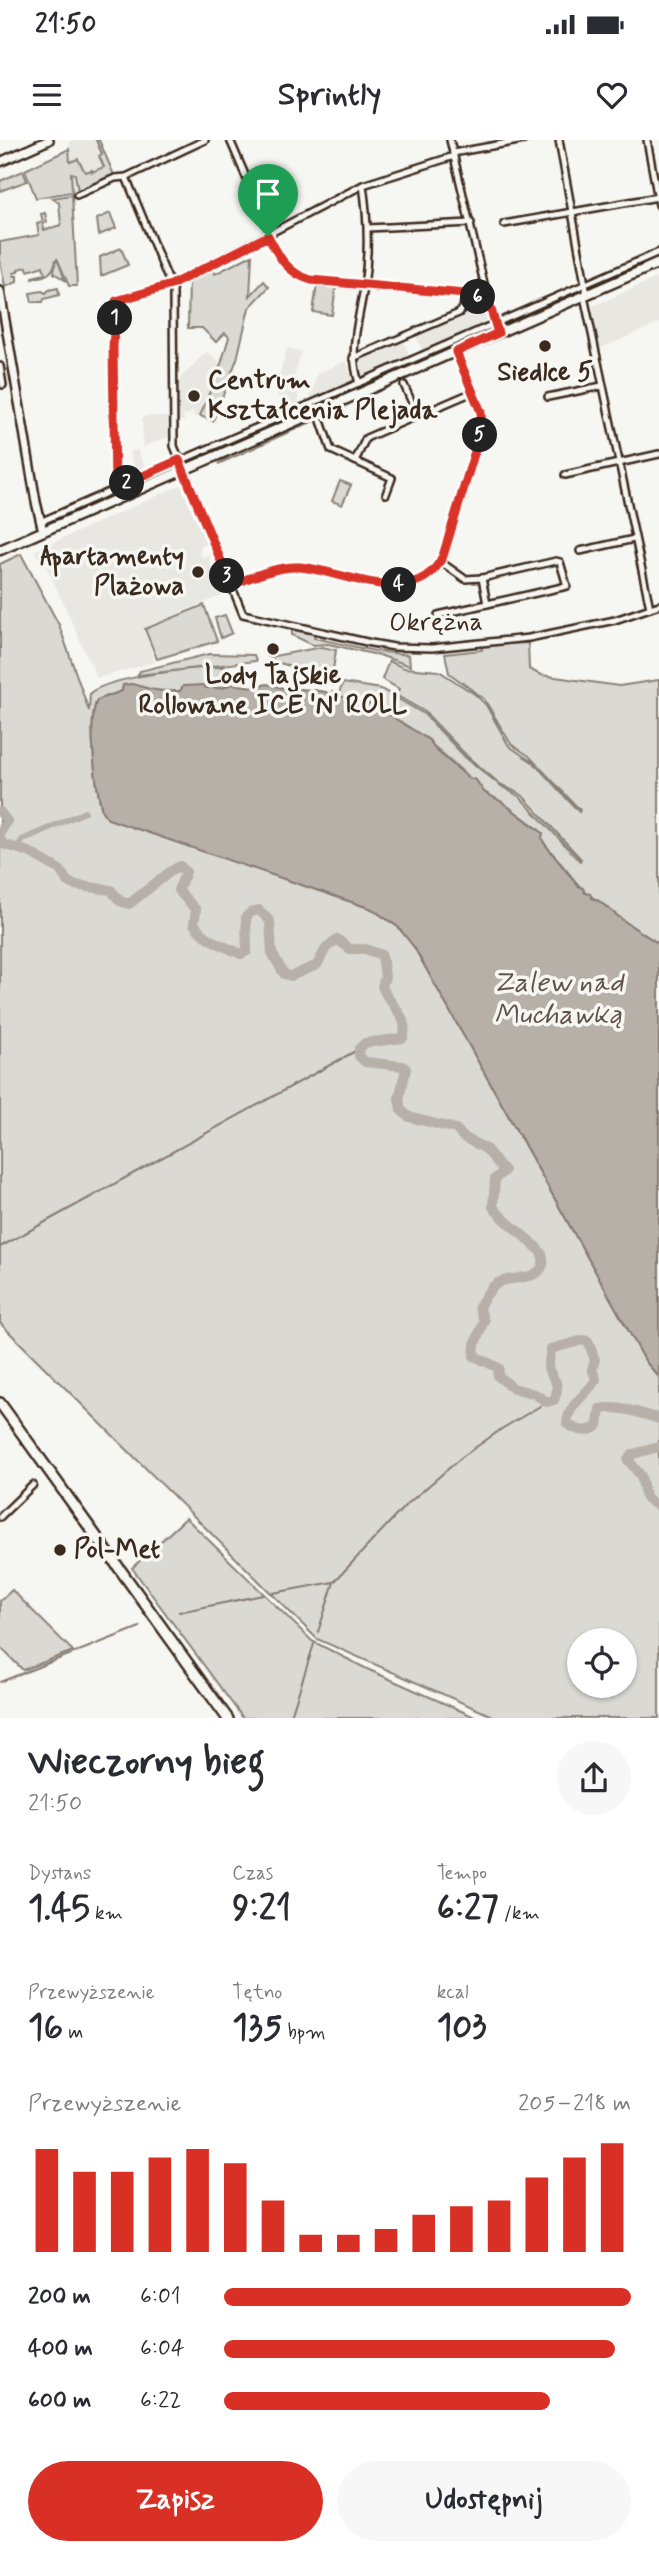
<!DOCTYPE html>
<html lang="pl">
<head>
<meta charset="utf-8">
<style>
  :root { --surface:#fff; --page:#f7f7f7; --text:#2b2b33; --muted:#7c7c81; --accent:#d93025 }
  body { margin:0; font-family:Mynerve,sans-serif; background:var(--page); color:var(--text); height:100vh; display:flex; flex-direction:column; font-size:26px; white-space:nowrap }
  * { box-sizing:border-box; margin:0 }
  p { font-size:23px; color:var(--muted) }
  .icon { flex:none; width:38px; height:38px; fill:none; stroke:currentColor; stroke-width:2; stroke-linecap:round; stroke-linejoin:round }
  .map { position:relative; height:1578px; overflow:hidden }
  .panel { display:flex; flex-direction:column; background:var(--surface); flex:1 }
  .panel>* { flex:none }
  .controls { position:absolute; left:567px; top:1488px; display:grid; gap:14px }
  .controls a { display:grid; place-items:center; width:70px; height:70px; border-radius:50%; background:var(--surface); box-shadow:0 2px 5px #0004; font-size:35px }
  .pin { position:absolute; display:grid; place-items:center; width:60px; height:60px; color:#fff; margin:-72px -30px; border-radius:50% 50% 50% 0; rotate:-45deg; box-shadow:0 0 7px #0007 }
  .pin .icon { rotate:45deg }
  .km { position:absolute; width:35px; height:35px; margin:-18px; border-radius:50%; background:#222; color:#fff; font-size:19px; line-height:35px; text-align:center }
  .round { display:grid; place-items:center; flex:none; width:74px; height:74px; border-radius:37px; background:var(--page) }
  .head { display:flex; align-items:center; justify-content:space-between; height:119px; padding:0 28px }
  h1 { font-size:38px; font-weight:700; line-height:52px }
  .metrics { display:grid; grid-template-columns:repeat(3,1fr); gap:10px; height:119px; padding:7px 28px }
  .metrics div { display:grid; align-content:center }
  .metrics b { font-size:35px; font-weight:700 }
  .metrics small { font-size:19px; font-weight:400 }
  .metrics p { font-size:19px }
  .chart { height:196px; padding:14px 28px }
  .chart p { display:flex; justify-content:space-between }
  .chart svg { width:100%; height:126px; margin-top:7px; stroke:var(--accent); stroke-width:6 }
  .primary-button { display:flex; gap:14px; margin-top:auto; padding:14px 28px }
  .primary-button a { flex:1; height:80px; border-radius:42px; background:var(--accent); color:#fff; font-size:28px; font-weight:700; line-height:80px; text-align:center }
  .primary-button a+a { background:var(--page); color:var(--text) }
  ul { padding:0 28px; list-style:none; font-size:23px }
  li { display:grid; grid-template-columns:112px 84px 1fr; align-items:center; height:52px }
  li i { height:18px; border-radius:9px; background:var(--accent) }
  .status { display:flex; justify-content:space-between; align-items:center; height:49px; padding:0 35px; background:var(--surface); direction:ltr }
  .status svg { height:19px; fill:currentColor }
  header { display:flex; justify-content:space-between; align-items:center; height:91px; padding:0 28px; background:var(--surface); font-size:32px; font-weight:700 }
  .map>svg:first-child { display:block }
  .built { fill:#e8e7e2 }
  .green { fill:#dad9d3; stroke:#8a8278; stroke-width:2; fill-rule:evenodd }
  .water { fill:#b6b0a9; stroke:#857a71; stroke-width:2 }
  .lines { fill:none; stroke-linecap:round; stroke-linejoin:round }
  .stream { stroke:#857a71; stroke-width:2 }
  .canal { stroke:#b6b0a9; stroke-width:6 }
  .river { stroke:#b6b0a9; stroke-width:10 }
  .minor-casing { stroke:#3b2a1e; stroke-width:10 }
  .tertiary-casing { stroke:#3b2a1e; stroke-width:12 }
  .secondary-casing { stroke:#3b2a1e; stroke-width:13 }
  .primary-casing { stroke:#3b2a1e; stroke-width:14 }
  .minor { stroke:#f6f6f2; stroke-width:5 }
  .tertiary { stroke:#f6f6f2; stroke-width:7 }
  .secondary { stroke:#f6f6f2; stroke-width:8 }
  .primary { stroke:#f6f6f2; stroke-width:9 }
  .route-casing { stroke:#fff; stroke-width:14 }
  .route { stroke:#d93025; stroke-width:9 }
  .poi-dot { fill:#3b2a1e; stroke:#f6f6f2; stroke-width:2.5 }
  .labels { text-anchor:middle; dominant-baseline:central; stroke-width:7; stroke-linejoin:round; paint-order:stroke }
  .poi-label { font-size:26px; font-weight:bold; fill:#3b2a1e; stroke:#f6f6f2 }
  .street-label { font-size:26px; fill:#3b2a1e; stroke:#f6f6f2 }
  .water-label { font-size:28px; font-style:italic; fill:#605248; stroke:#f6f6f2 }
</style>
</head>
<body>
<div class="status"><b>21:50</b><svg viewBox="0 0 49 12"><path d="M0 12V9h3v3zM5 12V6h3v6zM10 12V3h3v9zM15 12V0h3v12zM26 1h20v11H26zM47 4h2v5h-2z"/></svg></div>
<header><svg class="icon" aria-label="menu" viewBox="0 0 24 24"><path d="M4 6h16M4 12h16M4 18h16"/></svg>Sprintly<svg class="icon" aria-label="heart" viewBox="0 0 24 24"><path d="M12 20l-8-8c-3-5 5-10 8-4 3-6 11-1 8 4z"/></svg></header>
<div class="map">
<svg width="659" height="1579" viewBox="0 0 659 1579">
  <rect width="100%" height="100%" fill="#f6f6f2"/>
  <filter id="ink" filterUnits="userSpaceOnUse"><feTurbulence type="fractalNoise" baseFrequency=".0143" numOctaves="2"/><feDisplacementMap in="SourceGraphic" scale="14" xChannelSelector="R" yChannelSelector="G"/><feConvolveMatrix kernelMatrix="1 2 1 2 8 2 1 2 1" color-interpolation-filters="sRGB"/></filter>
  <g filter="url(#ink)">
    <g class="built">
      <polygon points="99,0 114,35 75,53 72,51 69,1"/>
      <polygon points="659,137 659,183 599,209 591,177 593,166"/>
      <polygon points="468,160 479,161 484,166 487,179 484,186 423,212 415,194 466,171"/>
      <polygon points="402,199 410,217 367,236 362,234 357,222 359,218"/>
      <polygon points="287,208 301,212 293,242 299,258 297,266 283,272 277,255 278,239"/>
      <polygon points="207,211 221,224 200,277 199,275 195,277 193,272 183,276 185,281 179,280 179,240"/>
      <polygon points="346,221 353,242 309,261 317,234"/>
      <polygon points="146,276 168,277 168,297 143,307 142,278"/>
      <polygon points="137,309 146,331 138,335 129,313"/>
      <polygon points="181,345 206,404 201,406 200,412 202,418 208,415 223,455 144,488 155,522 97,538 46,425 40,422 35,411"/>
    </g>
    <g class="green">
      <polygon points="96,0 99,0 114,35 78,51 75,34 71,33 72,52 36,58 25,30 69,9 70,22 78,19 85,32 92,30 92,32 104,27 99,16 102,14"/>
      <polygon points="23,31 27,41 0,51 0,41"/>
      <path d="M72,55L77,146H69L57,118L65,140L54,133L56,119C54,134 46,136 32,139V137L45,134L43,126L28,131L27,127L18,129V132L14,133V136H17V142L5,147L0,120V102L39,95L37,84L43,82L41,74L45,73L47,82L43,84L44,90L61,85L59,63L52,58Z"/>
      <polygon points="110,73 116,88 99,95 97,79"/>
      <polygon points="121,108 128,125 101,136 100,117"/>
      <polygon points="252,115 250,156 264,141 269,147 249,168 237,219 213,281 200,276 221,224 229,197 225,193 216,202 202,188 188,188 189,141 213,130 215,134"/>
      <polygon points="317,145 336,146 332,175 313,172"/>
      <polygon points="58,148 59,155 44,159 43,162 32,162 30,153 42,151 46,153 49,150"/>
      <polygon points="489,189 486,192 370,243 366,241"/>
      <polygon points="344,266 345,267 218,324 234,313"/>
      <polygon points="340,341 351,345 342,365 332,361"/>
      <path d="M21,414L59,485L89,571L90,553C109,537 200,526 227,527L226,536L231,544C217,552 168,552 150,550C140,549 133,544 123,545L122,551L97,560C87,581 96,647 102,671L108,679L372,769L398,787L414,807L646,1222L659,1237V1578H497L317,1499L0,1183V424ZM579,1500H625V1545H579Z"/>
      <polygon points="204,465 217,501 157,519 145,489"/>
      <polygon points="225,475 232,493 221,498 215,478"/>
      <polygon points="292,490 314,494 314,498 375,511 409,515 410,526 382,516 328,504 313,505 292,495"/>
      <path d="M528,503L529,529L541,535L619,546L659,540V804L624,781L599,761L585,753L544,703L537,688L502,662L484,652L476,640L469,638C440,609 406,583 368,565C357,559 343,561 333,552L339,553L343,543L381,549L424,574L466,618L501,646L520,657L580,721L581,719L522,655L500,644L468,617L425,572L396,555L399,549L382,539L389,521L404,528L439,531L476,555L486,565L509,606L534,623L579,672L580,670L529,616L511,604L484,559L449,533L445,514L482,510L481,506L485,505Z"/>
      <polygon points="322,507 336,510 332,536 279,523 269,517"/>
      <polygon points="209,514 254,515 256,521 138,535 140,531"/>
      <polygon points="186,1378 312,1501 367,1529 477,1578 243,1578 132,1428"/>
      <polygon points="12,1450 73,1511 23,1530 0,1507 0,1461"/>
    </g>
    <path class="water" d="M132,544C147,548 161,553 180,551L183,546L203,545L206,548H223L231,544L254,547L267,544L283,548L313,550L326,552L331,557L335,555L374,565L429,600L437,611L469,638L476,640L484,652L502,662L543,693L542,698L544,703L578,746L583,748L585,753L590,754L592,758L599,761L624,781L659,804V1237L646,1222L414,807L398,787L372,769L108,679L102,671C96,647 87,581 97,560L122,551L123,545Z"/>
    <g class="lines">
      <g class="stream">
        <polyline points="0,1107 359,909"/>
        <polyline points="273,1453 334,1442"/>
        <polyline points="179,1472 263,1455"/>
        <polyline points="318,1492 334,1442 405,1366 462,1317 503,1288 547,1262"/>
        <polyline points="0,1542 140,1487"/>
        <polyline points="290,1579 314,1504"/>
      </g>
      <polyline class="canal" points="17,708 22,700 85,672"/>
      <g class="river">
        <polyline points="0,672 7,681 0,693"/>
        <path d="M0,698L3,704L29,712L60,730L67,741L74,745L111,750L120,761L129,764L171,731L180,726L186,732L178,750L196,770L194,784C206,801 223,805 241,814L247,811L246,777L251,772L259,770L270,781L272,813L284,834L291,836L317,825L326,808L337,799L350,809H365L382,815L385,837L382,846C388,865 411,876 403,898L365,903L359,909V916L365,922L403,926L406,929L399,958L401,970L409,977L456,989L463,997L486,1009L504,1031L495,1039L493,1067C506,1084 524,1094 538,1109C542,1113 544,1118 543,1124C539,1141 513,1136 500,1142C490,1146 484,1159 479,1167L484,1181L475,1204L474,1216L499,1228L498,1236L513,1248L535,1254L547,1262L554,1260C561,1242 554,1242 548,1228L551,1209L583,1200L588,1201L595,1220L592,1229L596,1239C587,1256 568,1263 567,1284C578,1291 588,1294 598,1285L600,1269C619,1265 640,1273 659,1279"/>
        <polyline points="659,1307 633,1314 628,1320 641,1336 646,1358 659,1367"/>
      </g>
      <g class="minor-casing">
        <g id="minor">
          <polyline points="230,0 271,95"/>
          <polyline points="450,0 487,156 498,193"/>
          <polyline points="559,0 587,155"/>
          <polyline points="647,0 659,65"/>
          <polyline points="453,13 524,0"/>
          <polyline points="126,37 173,151 174,306 243,474 371,503 394,507 432,508 529,498 615,480 659,465"/>
          <polyline points="77,55 115,38 126,37 205,0"/>
          <polyline points="504,84 658,57"/>
          <polyline points="368,88 471,83"/>
          <path d="M268,96C282,123 288,136 320,142L487,156"/>
          <polyline points="584,156 650,468"/>
          <polyline points="353,218 459,173 463,168 465,156"/>
          <polyline points="0,226 3,245"/>
          <path d="M359,243C348,209 359,182 364,147C369,113 368,79 363,45"/>
          <polyline points="404,245 418,276"/>
          <polyline points="548,257 602,246"/>
          <polyline points="321,281 331,310 392,338 386,354"/>
          <polyline points="355,321 366,298 473,252"/>
          <polyline points="565,335 659,314"/>
          <polyline points="115,348 113,207 116,161 171,145 363,45 454,16"/>
          <polyline points="40,382 659,112"/>
          <polyline points="580,411 634,399"/>
          <polyline points="441,422 465,439 482,438 487,464 567,446 560,422 556,421 482,438"/>
          <path d="M231,445C253,437 276,426 299,427C344,430 417,472 444,416L482,288L481,272L456,212"/>
          <polyline points="438,475 487,464"/>
          <polyline points="0,1377 33,1345"/>
        </g>
      </g>
      <g class="tertiary-casing">
        <g id="tertiary">
          <polyline points="0,22 49,0"/>
          <polyline points="0,151 36,362 43,391"/>
        </g>
      </g>
      <g class="secondary-casing">
        <polyline id="secondary" points="0,410 659,123"/>
      </g>
      <g class="primary-casing">
        <polyline id="primary" points="0,1263 228,1579"/>
      </g>
      <use href="#minor" class="minor"/>
      <use href="#tertiary" class="tertiary"/>
      <use href="#secondary" class="secondary"/>
      <use href="#primary" class="primary"/>
    </g>
  </g>
  <g class="lines" filter="url(#ink)">
    <g class="route-casing">
      <path id="route" d="M268,96C279,117 287,133 311,140L487,156L498,193L456,212L481,272L482,288L443,416C416,472 344,430 299,427C276,426 253,437 231,445L179,320L115,348L113,207L116,161L171,145Z"/>
    </g>
    <use href="#route" class="route"/>
  </g>
  <g class="poi-dot">
    <circle cx="545" cy="206" r="7"/>
    <circle cx="194" cy="256" r="7"/>
    <circle cx="198" cy="432" r="7"/>
    <circle cx="273" cy="509" r="7"/>
    <circle cx="60" cy="1410" r="7"/>
  </g>
  <g class="labels">
    <g class="poi-label">
      <text x="545" y="233">Siedlce 5</text>
      <text x="208" y="241" text-anchor="start">Centrum<tspan x="208" dy="30">Kształcenia Plejada</tspan></text>
      <text x="184" y="417" text-anchor="end">Apartamenty<tspan x="184" dy="30">Plażowa</tspan></text>
      <text x="273" y="536">Lody Tajskie<tspan x="273" dy="30">Rollowane ICE 'N' ROLL</tspan></text>
      <text x="74" y="1410" text-anchor="start">Pol-Met</text>
    </g>
    <g class="street-label">
      <text transform="translate(436 483) rotate(-1)">Okrężna</text>
    </g>
    <g class="water-label">
      <text x="558" y="843">Zalew nad<tspan x="558" dy="32">Muchawką</tspan></text>
    </g>
  </g>
</svg>
<div class="controls">
<a><svg class="icon" aria-label="locate" viewBox="0 0 24 24"><circle cx="12" cy="12" r="6"/><path d="M12 2v4M12 18v4M2 12h4M18 12h4"/></svg></a>
</div>
<div class="pin" style="left:268px;top:96px;background:#1e9e55"><svg class="icon" aria-label="arrive" viewBox="0 0 24 24"><path d="M6 21V4h12l-3 4 3 4H6"/></svg></div>
<b class="km" style="left:115px;top:178px">1</b>
<b class="km" style="left:127px;top:343px">2</b>
<b class="km" style="left:227px;top:436px">3</b>
<b class="km" style="left:399px;top:445px">4</b>
<b class="km" style="left:480px;top:295px">5</b>
<b class="km" style="left:478px;top:157px">6</b>
</div>
<section class="panel">
<div class="head"><div><h1>Wieczorny bieg</h1><p>21:50</p></div><a class="round"><svg class="icon" aria-label="share" viewBox="0 0 24 24"><path d="M12 15V3M7 8l5-5 5 5M5 13v7h14v-7"/></svg></a></div>
<div class="metrics">
<div><p>Dystans</p><b>1.45<small> km</small></b></div>
<div><p>Czas</p><b>9:21</b></div>
<div><p>Tempo</p><b>6:27<small> /km</small></b></div>
</div>
<div class="metrics">
<div><p>Przewyższenie</p><b>16<small> m</small></b></div>
<div><p>Tętno</p><b>135<small> bpm</small></b></div>
<div><p>kcal</p><b>103</b></div>
</div>
<div class="chart"><p><span>Przewyższenie</span>205–218 m</p>
<svg viewBox="0 0 160 44" preserveAspectRatio="none"><path d="M5 44V8M15 44V16M25 44V16M35 44V11M45 44V8M55 44V13M65 44V26M75 44V38M85 44V38M95 44V36M105 44V31M115 44V28M125 44V26M135 44V18M145 44V11M155 44V6"/></svg>
</div>
<ul>
<li><b>200 m</b>6:01<i style="width:100%"></i></li>
<li><b>400 m</b>6:04<i style="width:96%"></i></li>
<li><b>600 m</b>6:22<i style="width:80%"></i></li>
</ul>
<div class="primary-button"><a>Zapisz</a><a>Udostępnij</a></div>
</section>
</body>
</html>
